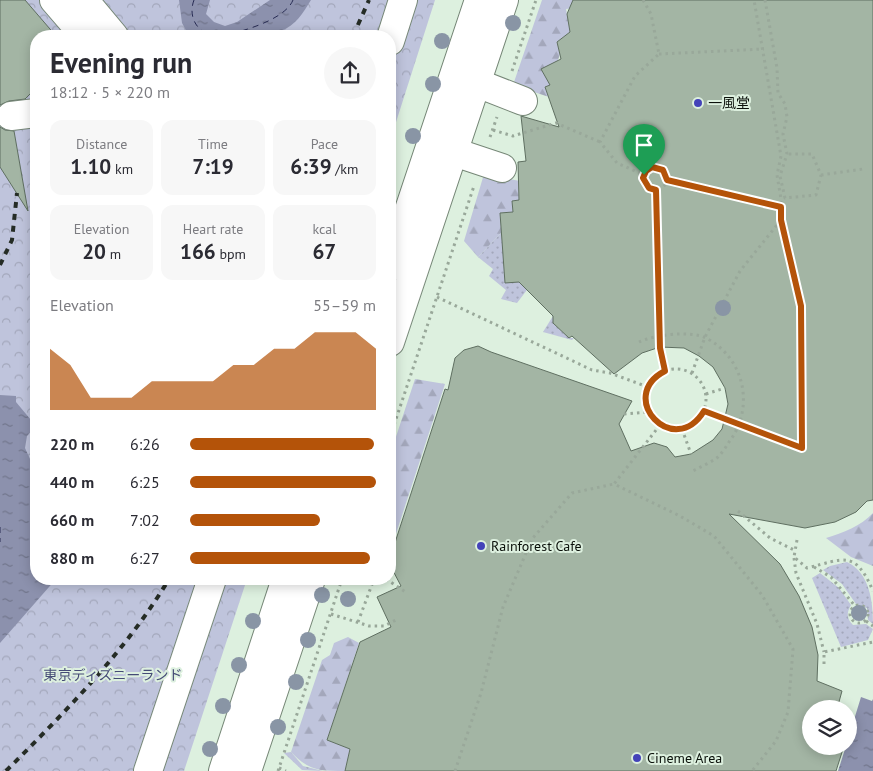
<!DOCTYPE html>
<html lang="en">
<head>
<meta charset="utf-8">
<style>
  :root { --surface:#fff; --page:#f7f7f7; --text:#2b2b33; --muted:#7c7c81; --accent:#b45309 }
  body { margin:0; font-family:"PT Sans","Noto Sans JP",sans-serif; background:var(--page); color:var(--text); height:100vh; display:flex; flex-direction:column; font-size:19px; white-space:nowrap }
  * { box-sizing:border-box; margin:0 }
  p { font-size:16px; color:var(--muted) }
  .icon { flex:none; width:28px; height:28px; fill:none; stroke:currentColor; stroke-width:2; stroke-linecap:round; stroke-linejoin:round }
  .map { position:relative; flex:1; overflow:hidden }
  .side { position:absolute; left:30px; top:30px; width:366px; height:555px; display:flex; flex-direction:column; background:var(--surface); border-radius:20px; box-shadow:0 2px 12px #0003 }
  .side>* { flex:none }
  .controls { position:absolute; left:802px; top:700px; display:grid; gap:10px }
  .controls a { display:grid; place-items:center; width:55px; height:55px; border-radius:50%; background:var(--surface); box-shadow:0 2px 12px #0003; font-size:25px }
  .pin { position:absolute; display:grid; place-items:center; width:42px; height:42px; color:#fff; margin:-51px -21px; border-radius:50% 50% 50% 0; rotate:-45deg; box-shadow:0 0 5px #0007 }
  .pin .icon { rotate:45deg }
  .round { display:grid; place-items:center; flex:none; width:52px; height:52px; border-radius:26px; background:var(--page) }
  .head { display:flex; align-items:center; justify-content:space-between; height:85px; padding:0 20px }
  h1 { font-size:28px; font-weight:800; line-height:38px }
  .metrics { display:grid; grid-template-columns:repeat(3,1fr); gap:8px; height:85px; padding:5px 20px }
  .metrics div { display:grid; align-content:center; border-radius:12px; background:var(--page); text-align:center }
  .metrics b { font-size:21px; font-weight:800 }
  .metrics small { font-size:14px; font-weight:400 }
  .metrics p { font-size:14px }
  .chart { height:140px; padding:10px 20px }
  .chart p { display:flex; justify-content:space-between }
  .chart svg { width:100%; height:90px; margin-top:5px; fill:var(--accent); opacity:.7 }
  ul { padding:0 20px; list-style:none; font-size:16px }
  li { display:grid; grid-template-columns:80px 60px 1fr; align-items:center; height:38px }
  li i { height:12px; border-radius:6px; background:var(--accent) }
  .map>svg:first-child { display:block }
  .grass { fill:url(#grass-dots) }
  .forest { fill:url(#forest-firs) }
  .park { fill:url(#park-crowns) }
  .water { fill:url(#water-ripples) }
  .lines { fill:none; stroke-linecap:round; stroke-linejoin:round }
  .ferry { stroke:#272b53; stroke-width:1; stroke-dasharray:6 5; stroke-linecap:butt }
  .building { fill:#a3b5a4; stroke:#5f6f61 }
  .minor-casing { stroke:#768777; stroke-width:30 }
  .path { stroke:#99a89a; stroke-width:3; stroke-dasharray:2.5 4; stroke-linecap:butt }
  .minor { stroke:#fff; stroke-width:28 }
  .rail { stroke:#252c25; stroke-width:4; stroke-dasharray:6 6; stroke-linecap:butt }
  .tree { fill:#8995a5 }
  .route-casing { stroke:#fff; stroke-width:10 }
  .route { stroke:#b45309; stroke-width:6 }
  .poi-dot { fill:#4443b9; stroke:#ddf0df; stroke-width:2 }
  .labels { text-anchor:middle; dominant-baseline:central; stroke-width:4; stroke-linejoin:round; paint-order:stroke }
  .poi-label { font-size:14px; fill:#0a100a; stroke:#ddf0df; text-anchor:start }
  .park-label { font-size:14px; fill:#454b76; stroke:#ddf0df }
</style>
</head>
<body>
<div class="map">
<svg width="873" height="771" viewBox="0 0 873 771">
  <defs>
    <pattern id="grass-dots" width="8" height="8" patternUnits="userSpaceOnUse" patternTransform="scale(1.25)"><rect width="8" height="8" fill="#bfc4dc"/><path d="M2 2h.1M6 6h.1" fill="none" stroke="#a3a7bb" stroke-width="1.8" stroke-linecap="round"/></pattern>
    <pattern id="forest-firs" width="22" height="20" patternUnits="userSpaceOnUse" patternTransform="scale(1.25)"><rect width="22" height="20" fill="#bfc4dc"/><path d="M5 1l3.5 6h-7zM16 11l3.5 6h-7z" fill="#a3a7bb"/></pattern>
    <pattern id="park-crowns" width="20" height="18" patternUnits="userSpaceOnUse" patternTransform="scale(1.25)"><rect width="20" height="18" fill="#bfc4dc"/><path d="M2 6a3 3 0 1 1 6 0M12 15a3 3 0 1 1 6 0" fill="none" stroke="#a3a7bb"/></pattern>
    <pattern id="water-ripples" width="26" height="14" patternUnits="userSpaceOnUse" patternTransform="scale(1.25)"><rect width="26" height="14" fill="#8c91ad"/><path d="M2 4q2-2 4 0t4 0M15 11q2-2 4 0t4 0" fill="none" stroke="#71758b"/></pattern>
  </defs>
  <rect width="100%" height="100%" fill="#ddf0df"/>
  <g class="grass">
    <polygon points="502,232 505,282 533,282 517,303 501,299 506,290 489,276 493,269 478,257"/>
    <polygon points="553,316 553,323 569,338 574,338 572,340 543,332"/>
    <path d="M847,562C870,573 873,602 873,624L868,620L867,608L856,604L842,584L823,570L830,566Z"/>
    <path d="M820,573L839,588L851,605C846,613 847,619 853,625L866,624L873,629L868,640L841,647L812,578Z"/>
    <polygon points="291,752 303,766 323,771 302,770 284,753"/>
  </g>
  <g class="forest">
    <polygon points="542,0 573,0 574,8 566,9 570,32 557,42 560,54 550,85 545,87 549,97 513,85"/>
    <polygon points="484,174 520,181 519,200 512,201 513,212 500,213 502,232 478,257 464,241"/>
    <polygon points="415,379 445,384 390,552 390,455"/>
    <path d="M873,513V566L851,557L826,538C843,533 861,526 873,513Z"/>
    <path d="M348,637L359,643L327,740L350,749L345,771C320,771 309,771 291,752L322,660L330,655L334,643Z"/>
  </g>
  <polygon class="park" points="0,0 435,0 390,141 390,36 36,36 36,579 247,579 184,771 0,771"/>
  <g class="water">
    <path d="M179,0H210L206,14L214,22L225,26L237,22L270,0H311C303,13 296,25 281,31C273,34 266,32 258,36H189L182,23Z"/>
    <polygon points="0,395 16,396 16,402 36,426 27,436 25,448 36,472 36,579 56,579 0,643"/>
    <polygon points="861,697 872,701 873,699 873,771 838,771 846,746 849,746 849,736"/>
  </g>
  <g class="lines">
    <g class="ferry">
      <path d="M194,0C188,16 196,31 212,36"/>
      <path d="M221,36C241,32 285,20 293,0"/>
      <polyline points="0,527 0,542"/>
    </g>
  </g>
  <g class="building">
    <polygon points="0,0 25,0 56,36 36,36 36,88 25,99 9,101 0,105"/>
    <polygon points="573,0 873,0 873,500 867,501 856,512 835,522 805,528 729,514 780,564 799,596 812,627 818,655 817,681 842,691 837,709 811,709 811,746 844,746 836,771 345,771 350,749 327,740 360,642 391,627 377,597 401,586 390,565 390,558 445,389 448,390 455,358 464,350 478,346 491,352 632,401 619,424 631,451 654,443 667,447 675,457 691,454 713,440 722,429 728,404 725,388 713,367 699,356 684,348 660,347 642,353 614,374 572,336 569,338 553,323 553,316 519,282 505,283 500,213 513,212 512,201 519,200 518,162 526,161 521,116 559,127 545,87 550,85 541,69 561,59 557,42 570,32 567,14"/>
    <polygon points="0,127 5,130 14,131 28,211 0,167"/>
  </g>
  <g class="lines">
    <g class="minor-casing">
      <g id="minor">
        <polyline points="54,0 85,36"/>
        <polyline points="84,0 114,36"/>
        <polyline points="390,41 403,0"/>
        <polyline points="477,83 523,101"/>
        <polyline points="11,116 36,113"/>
        <polyline points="454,152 502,168"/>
        <polyline points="390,267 479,0"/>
        <polyline points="390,342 504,0"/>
        <polyline points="148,771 212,579"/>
        <polyline points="223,771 286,579"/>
        <polyline points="247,771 311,579"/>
      </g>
    </g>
    <g class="path">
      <polyline points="643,0 651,14 659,54 635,76 600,142 617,163 644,175"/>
      <polyline points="765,0 777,68 778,93 785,104 787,117 783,134 787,154 780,176 785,198 816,195 821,175 812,154 787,154"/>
      <polyline points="659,54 764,49"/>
      <polyline points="512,71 536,0"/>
      <polyline points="493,130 513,136 556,123 600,142"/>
      <polyline points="490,137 497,117"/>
      <circle cx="655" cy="178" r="12"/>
      <polyline points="821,175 863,169"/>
      <polyline points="667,180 781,207"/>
      <polyline points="656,190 660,347 665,371"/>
      <polyline points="437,297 592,370 610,373 648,387"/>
      <path d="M639,342C654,335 691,330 706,338C745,358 755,408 729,442C726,447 722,453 718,457C710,463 700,467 691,472"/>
      <circle cx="676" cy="399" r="30"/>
      <polyline points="692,373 705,337 740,271 781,220 781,199 777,175 781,156 754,0"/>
      <polyline points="706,394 725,388"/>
      <polyline points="704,411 802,448 801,306 781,221"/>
      <polyline points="624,414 649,412"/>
      <polyline points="660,425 614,484 680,516 714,536 762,595 793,649 788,712 776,741 752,771"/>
      <polyline points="682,429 691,454"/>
      <polyline points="390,437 474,186"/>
      <polyline points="738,511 770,538 794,550"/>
      <path d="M797,540L794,557L807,568C844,559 855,549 873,591"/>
      <polyline points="794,558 796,573 817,624 824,652"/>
      <polyline points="814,567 831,577 855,606"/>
      <polyline points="386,579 407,593"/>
      <circle cx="859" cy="614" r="9"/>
      <polyline points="331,614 369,626 384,626 398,619"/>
      <polyline points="866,621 873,626"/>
      <polyline points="358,622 374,579"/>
      <polyline points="824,664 824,652 873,642"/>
      <polyline points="279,768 286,771"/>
      <polyline points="278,771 342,579"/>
      <polyline points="455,771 481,693 503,607 532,539 572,493 614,484"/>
    </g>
    <use href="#minor" class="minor"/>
    <g class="rail">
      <polyline points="353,36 369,0"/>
      <polyline points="0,265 12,240 17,193"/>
      <path d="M6,771C65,712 126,651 169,579"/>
    </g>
  </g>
  <g class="tree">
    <circle cx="513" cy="23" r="8"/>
    <circle cx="442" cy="41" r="8"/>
    <circle cx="433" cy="84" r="8"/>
    <circle cx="413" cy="136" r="8"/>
    <circle cx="723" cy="308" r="8"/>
    <circle cx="322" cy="595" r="8"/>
    <circle cx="348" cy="599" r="8"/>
    <circle cx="859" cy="613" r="8"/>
    <circle cx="253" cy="621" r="8"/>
    <circle cx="308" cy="640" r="8"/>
    <circle cx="239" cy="665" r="8"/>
    <circle cx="296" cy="682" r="8"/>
    <circle cx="223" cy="706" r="8"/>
    <circle cx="278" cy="727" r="8"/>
    <circle cx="210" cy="749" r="8"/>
  </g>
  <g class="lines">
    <g class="route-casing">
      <path id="route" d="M652,167L663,170L667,180L781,207V220L801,306L802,448L704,411C674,460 615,397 665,371L660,348L656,190L649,188L643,178L646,171Z"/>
    </g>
    <use href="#route" class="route"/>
  </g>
  <g class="poi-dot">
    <circle cx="698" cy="103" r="5"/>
    <circle cx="481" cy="546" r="5"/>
    <circle cx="637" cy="758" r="5"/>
  </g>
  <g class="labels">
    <g class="poi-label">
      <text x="708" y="103">一風堂</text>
      <text x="491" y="546">Rainforest Cafe</text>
      <text x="647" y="758">Cineme Area</text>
    </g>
    <g class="park-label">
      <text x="113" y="675">東京ディズニーランド</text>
    </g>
  </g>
</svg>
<div class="controls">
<a><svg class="icon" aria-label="layers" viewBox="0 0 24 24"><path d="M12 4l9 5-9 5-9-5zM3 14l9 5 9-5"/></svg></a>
</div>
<div class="pin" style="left:644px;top:175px;background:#1e9e55"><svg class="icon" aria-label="arrive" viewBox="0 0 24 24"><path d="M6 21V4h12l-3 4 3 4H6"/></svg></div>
<section class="side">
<div class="head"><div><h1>Evening run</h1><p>18:12 · 5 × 220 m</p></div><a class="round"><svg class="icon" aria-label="share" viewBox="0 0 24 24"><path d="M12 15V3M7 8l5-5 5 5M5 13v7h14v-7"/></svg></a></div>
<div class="metrics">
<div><p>Distance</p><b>1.10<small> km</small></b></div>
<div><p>Time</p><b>7:19</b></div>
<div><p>Pace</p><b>6:39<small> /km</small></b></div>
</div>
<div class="metrics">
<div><p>Elevation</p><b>20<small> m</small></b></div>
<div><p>Heart rate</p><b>166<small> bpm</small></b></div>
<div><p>kcal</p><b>67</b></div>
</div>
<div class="chart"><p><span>Elevation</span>55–59 m</p>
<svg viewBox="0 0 160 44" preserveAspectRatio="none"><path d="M0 44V14L10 22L20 38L30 38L40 38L50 30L60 30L70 30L80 30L90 22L100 22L110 14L120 14L130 6L140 6L150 6L160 14V44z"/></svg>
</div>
<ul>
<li><b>220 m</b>6:26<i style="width:99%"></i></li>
<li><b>440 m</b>6:25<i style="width:100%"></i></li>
<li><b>660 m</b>7:02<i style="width:70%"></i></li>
<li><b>880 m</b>6:27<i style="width:97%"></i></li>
</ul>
</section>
</div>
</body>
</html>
